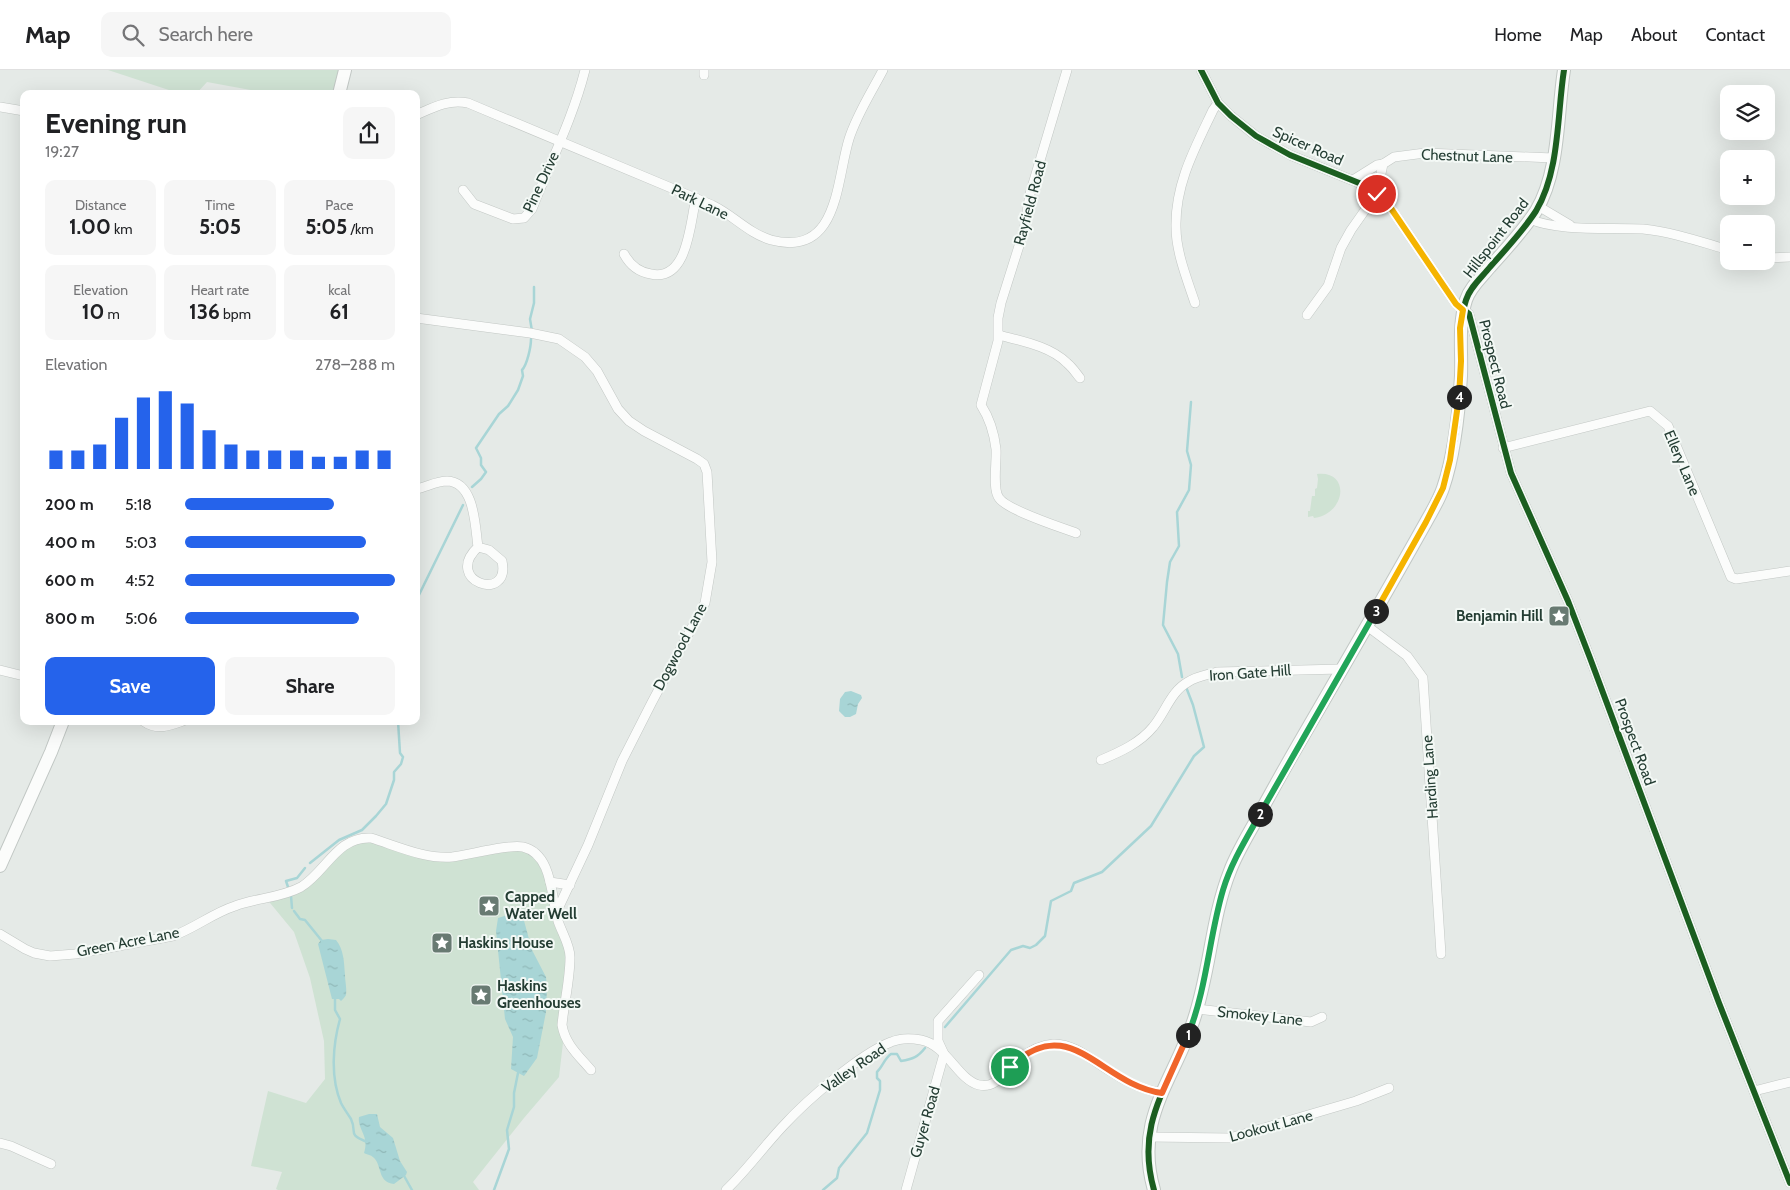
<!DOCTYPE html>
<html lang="en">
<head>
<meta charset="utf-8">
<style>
  :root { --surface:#fff; --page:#f6f6f6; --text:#202124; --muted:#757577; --line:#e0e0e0; --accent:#2563eb }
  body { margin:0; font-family:Cabin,sans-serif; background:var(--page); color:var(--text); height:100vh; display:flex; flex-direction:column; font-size:19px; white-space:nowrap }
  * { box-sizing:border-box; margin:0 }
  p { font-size:16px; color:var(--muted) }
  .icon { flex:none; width:28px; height:28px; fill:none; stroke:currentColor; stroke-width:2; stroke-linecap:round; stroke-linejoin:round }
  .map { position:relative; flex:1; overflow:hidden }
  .side { position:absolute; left:20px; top:20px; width:400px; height:635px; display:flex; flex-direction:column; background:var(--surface); border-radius:10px; box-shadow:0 5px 20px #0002 }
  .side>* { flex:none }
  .fabs { position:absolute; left:1720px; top:15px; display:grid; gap:10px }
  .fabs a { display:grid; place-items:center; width:55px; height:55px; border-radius:10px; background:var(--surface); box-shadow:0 5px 20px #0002; font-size:25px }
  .pin { position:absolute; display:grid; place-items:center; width:42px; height:42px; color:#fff; margin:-21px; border:2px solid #fff; border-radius:50%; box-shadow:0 1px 5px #0007 }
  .km { position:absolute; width:25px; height:25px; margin:-12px; border-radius:50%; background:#222; color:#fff; font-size:14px; line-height:25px; text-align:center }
  .round { display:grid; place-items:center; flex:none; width:52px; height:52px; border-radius:10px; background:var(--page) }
  .summary { display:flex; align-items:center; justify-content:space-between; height:85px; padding:0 25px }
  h1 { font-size:28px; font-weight:800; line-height:38px }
  .stats { display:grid; grid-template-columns:repeat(3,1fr); gap:8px; height:85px; padding:5px 25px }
  .stats div { display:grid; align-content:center; border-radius:10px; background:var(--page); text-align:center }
  .stats b { font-size:21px; font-weight:800 }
  .stats small { font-size:14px; font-weight:400 }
  .stats p { font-size:14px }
  .chart { height:140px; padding:10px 25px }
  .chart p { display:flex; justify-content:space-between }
  .chart svg { width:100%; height:90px; margin-top:5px; stroke:var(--accent); stroke-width:6 }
  .button { display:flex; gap:10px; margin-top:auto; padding:10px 25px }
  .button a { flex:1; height:58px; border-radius:10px; background:var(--accent); color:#fff; font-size:20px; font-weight:800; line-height:58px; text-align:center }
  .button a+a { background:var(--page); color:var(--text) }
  ul { padding:0 25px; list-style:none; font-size:16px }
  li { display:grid; grid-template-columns:80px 60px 1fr; align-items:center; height:38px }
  li i { height:12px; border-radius:6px; background:var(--accent) }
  header { display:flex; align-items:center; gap:30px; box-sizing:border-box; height:70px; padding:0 25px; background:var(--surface); border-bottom:1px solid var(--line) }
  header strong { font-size:24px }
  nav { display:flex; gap:28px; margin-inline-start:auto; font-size:18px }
  .search { width:350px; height:45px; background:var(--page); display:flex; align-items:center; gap:12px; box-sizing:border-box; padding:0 18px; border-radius:10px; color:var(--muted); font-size:19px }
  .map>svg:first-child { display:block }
  .park { fill:#cfe2d3 }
  .water { fill:url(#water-ripples) }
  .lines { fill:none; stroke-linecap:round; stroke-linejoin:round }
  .stream { stroke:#a8d5d6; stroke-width:2.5 }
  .street-casing { stroke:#c2c7c4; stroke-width:10 }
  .secondary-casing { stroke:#c1c7c4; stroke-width:14 }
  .street { stroke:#fbfcfb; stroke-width:9 }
  .secondary { stroke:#fbfcfb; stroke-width:12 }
  .cycleway-casing { stroke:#f4f9f6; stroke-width:9 }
  .cycleway { stroke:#1b5e20; stroke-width:6 }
  .split-1-casing { stroke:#fff; stroke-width:10 }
  .split-2-casing { stroke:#fff; stroke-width:10 }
  .split-3-casing { stroke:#fff; stroke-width:10 }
  .split-4-casing { stroke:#fff; stroke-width:10 }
  .split-5-casing { stroke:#fff; stroke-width:10 }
  .split-1 { stroke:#f0652b; stroke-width:6 }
  .split-2 { stroke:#22a559; stroke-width:6 }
  .split-3 { stroke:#22a559; stroke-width:6 }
  .split-4 { stroke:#f5b400; stroke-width:6 }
  .split-5 { stroke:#f5b400; stroke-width:6 }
  .labels { text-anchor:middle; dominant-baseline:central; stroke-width:4; stroke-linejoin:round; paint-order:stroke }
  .street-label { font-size:15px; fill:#243d33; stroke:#f4f9f6 }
  .poi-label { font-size:15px; font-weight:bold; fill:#243d33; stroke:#f4f9f6; text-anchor:start }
</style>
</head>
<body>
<header>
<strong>Map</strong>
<div class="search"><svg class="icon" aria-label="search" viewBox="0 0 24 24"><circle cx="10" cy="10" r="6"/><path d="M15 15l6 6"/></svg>Search here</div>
<nav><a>Home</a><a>Map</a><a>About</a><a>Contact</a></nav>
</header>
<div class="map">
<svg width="1790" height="1120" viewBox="0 0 1790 1120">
  <defs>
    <pattern id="water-ripples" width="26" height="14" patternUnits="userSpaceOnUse" patternTransform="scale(1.25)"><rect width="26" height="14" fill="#a8d5d6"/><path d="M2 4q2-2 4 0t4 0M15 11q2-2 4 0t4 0" fill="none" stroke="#90b8b8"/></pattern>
  </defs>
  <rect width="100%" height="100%" fill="#e5eae7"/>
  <g class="park">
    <polygon points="108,0 342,0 338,24 273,24 207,12 196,24 181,24"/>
    <path d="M1317,404C1351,400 1346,444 1314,448L1313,446L1308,447V441H1310L1312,426H1315V419L1317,418L1318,409Z"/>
    <polygon points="358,769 435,787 515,777 537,785 568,876 564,964 559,1007 524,1048 473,1112 479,1120 278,1120 276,1119 282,1102 251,1096 268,1021 306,1033 325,1009 324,971 310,908 294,862 266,828 309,812"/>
  </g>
  <g class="water">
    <polygon points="851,621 861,625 862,628 858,634 856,644 850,647 845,647 839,641 840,629 845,622"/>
    <polygon points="511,844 523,847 532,880 546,907 547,917 546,942 537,988 524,1006 511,999 513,967 505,949 496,861 498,848"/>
    <path d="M328,869L336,870C344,880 344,892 345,905C345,911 347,918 346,925C345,927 342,930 341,931L339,929H332L318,874L321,870Z"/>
    <path d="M369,1044H377L380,1057L393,1068L400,1091L407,1102L406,1105L394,1114C378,1112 382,1098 375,1089C372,1085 368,1085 364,1083C370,1066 357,1059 359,1047Z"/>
  </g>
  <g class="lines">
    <g class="stream">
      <polyline points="532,261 530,249 534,233 534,217"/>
      <path d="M472,417L481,409L486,402L481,395V388L476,378L499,344L508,336L518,320L523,306L522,300C527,295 531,277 531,269"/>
      <polyline points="416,531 463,435"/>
      <polyline points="1182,607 1178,584 1163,555 1167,512 1170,492 1179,476 1177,442 1189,420 1191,395 1187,381 1191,332"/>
      <polyline points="310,793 339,770 362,760 376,746 386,734 394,710 394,702 401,694 403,687 400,683 398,651"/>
      <polyline points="288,817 286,811 297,808 305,798"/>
      <polyline points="291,826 292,838"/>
      <polyline points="294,841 300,849 305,850 322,871"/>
      <path d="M335,927V940L340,949C333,974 330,1007 341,1033C344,1039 348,1044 351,1049C358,1064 346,1063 367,1072"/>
      <polyline points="945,957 1011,880 1023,876 1030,878 1036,875 1045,866 1051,831 1071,821 1074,813 1102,802 1151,756 1194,686 1204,677 1193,635 1186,617"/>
      <polyline points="403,1104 412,1120"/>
      <polyline points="494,1120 509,1079 507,1060 514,1037 514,1023 518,1003"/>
      <path d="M823,1120L837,1108L839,1098L867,1063L880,1020V1011L877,1008V1002C883,996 884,989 891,984H897L901,991C913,989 918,987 925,978"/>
    </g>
    <g class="street-casing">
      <g id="street">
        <path d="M1067,0L1030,124L1024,160L1001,233L998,248V271L981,335C990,349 994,362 996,379C997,391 992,419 999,428C1007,440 1060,457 1076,463"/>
        <polyline points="1201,0 1218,33 1231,46 1256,66 1290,85 1364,115 1371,119 1388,134 1456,234 1469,244 1511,403 1568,531 1590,588 1719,933 1790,1113"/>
        <polyline points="704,5 704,0"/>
        <polyline points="0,37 24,41"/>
        <path d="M416,45C434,37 449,29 468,33L712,135C733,145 748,163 771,170C839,188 836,111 849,69C857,44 871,23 883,0"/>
        <polyline points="1353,110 1377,95 1383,94"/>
        <path d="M463,120L474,134L513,149L524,148L532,139C550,93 573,48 585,0"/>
        <polyline points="1538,136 1570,155"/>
        <path d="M1530,149C1558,162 1612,157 1643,159C1673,162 1701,172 1729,180"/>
        <path d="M624,184C630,195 638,202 651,204C688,212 690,153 696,128"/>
        <polyline points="1766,188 1790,187"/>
        <path d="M1195,233C1187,209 1176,182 1176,157C1175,114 1195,78 1213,40L1218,33"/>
        <polyline points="1307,245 1328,216 1341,178 1351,160 1377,123 1383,94 1394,87 1425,83 1553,88"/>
        <polyline points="416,248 530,263 559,269 585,287 597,301 618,339 629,351 644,361 697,389 704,394 707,402 712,492 705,533 652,632 622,691 588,775 556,843"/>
        <path d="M999,265C1021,271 1050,276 1067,293C1072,297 1076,303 1080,308"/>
        <polyline points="1503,378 1650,341 1668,356 1731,507 1736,509 1790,501"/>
        <path d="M416,419C426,417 437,411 447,411C475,412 475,456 478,477L489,480L502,491C511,534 442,511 478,477"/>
        <polyline points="1367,556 1407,586 1423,608 1441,884"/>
        <polyline points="0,600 24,606"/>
        <path d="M143,651C157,661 169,656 183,651"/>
        <path d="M1101,690C1120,682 1140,673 1153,657C1165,643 1171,621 1188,612C1197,606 1207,605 1217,602L1342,599"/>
        <polyline points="550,812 570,815"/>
        <path d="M0,864L25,879L34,883L50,886L75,884L173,866C195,858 213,843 235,836C256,828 281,828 301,817C326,802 337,766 371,768C397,776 424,789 452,787C469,785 509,774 523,777C553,784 551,828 558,851C562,863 570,875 570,887C570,910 564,933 562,955C565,974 579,986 591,1000"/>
        <polyline points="1197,939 1311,952 1322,947"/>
        <polyline points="1754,1021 1790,1012"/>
        <polyline points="1149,1067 1230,1068 1356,1031 1389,1018"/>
        <polyline points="0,1073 11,1076 51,1094"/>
        <path d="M726,1120C747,1100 764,1076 784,1055C807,1030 860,984 891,972C900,968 911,968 921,970C947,975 958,1010 979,1015C997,1019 1004,1001 1015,992C1025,984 1039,975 1053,974C1074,973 1093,991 1110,1001C1126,1012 1142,1020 1162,1023"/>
        <polyline points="906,1120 944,984 938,971 938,951 979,905"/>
      </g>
    </g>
    <g class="secondary-casing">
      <g id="secondary">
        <polyline points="339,24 345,0"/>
        <polyline points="0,796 51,682 63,651"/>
        <path d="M1154,1120C1134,1050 1172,1013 1193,952C1210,903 1211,849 1230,801C1236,785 1245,770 1254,754C1268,728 1283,701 1298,675C1341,601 1384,527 1426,452C1432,441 1439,430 1443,418C1454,386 1459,340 1461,306C1462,280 1458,255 1466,230C1470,217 1482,207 1490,197C1506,179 1523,161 1536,141C1560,101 1557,44 1564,0"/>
      </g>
    </g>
    <use href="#street" class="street"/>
    <use href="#secondary" class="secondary"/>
    <g class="cycleway-casing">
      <g id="cycleway">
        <polyline points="1201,0 1218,33 1231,46 1256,66 1290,85 1364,115 1371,119 1388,134 1456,234 1469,244 1511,403 1568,531 1590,588 1719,933 1790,1113"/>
        <path d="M1154,1120C1134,1050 1172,1013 1193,952C1210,903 1211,849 1230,801C1236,785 1245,770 1254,754C1268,728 1283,701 1298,675C1341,601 1384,527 1426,452C1432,441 1439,430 1443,418C1454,386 1459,340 1461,306C1462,280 1458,255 1466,230C1470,217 1482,207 1490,197C1506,179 1523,161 1536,141C1560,101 1557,44 1564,0"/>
      </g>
    </g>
    <use href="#cycleway" class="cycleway"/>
  </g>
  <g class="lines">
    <g class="split-1-casing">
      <path id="split-1" d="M1010,997C1070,939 1101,1015 1162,1023L1188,965"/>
    </g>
    <g class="split-2-casing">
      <path id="split-2" d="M1188,965C1207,918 1209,867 1223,820C1231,793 1246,769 1260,744"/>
    </g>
    <g class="split-3-casing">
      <polyline id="split-3" points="1260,744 1376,541"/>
    </g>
    <g class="split-4-casing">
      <polyline id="split-4" points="1376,541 1426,452 1443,418 1450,390 1459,327"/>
    </g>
    <g class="split-5-casing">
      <polyline id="split-5" points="1377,124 1388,134 1456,234 1463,240 1460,258 1461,291 1459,327"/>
    </g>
    <use href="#split-1" class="split-1"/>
    <use href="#split-2" class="split-2"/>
    <use href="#split-3" class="split-3"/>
    <use href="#split-4" class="split-4"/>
    <use href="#split-5" class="split-5"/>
  </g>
  <defs>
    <g id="sight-square" transform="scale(1.125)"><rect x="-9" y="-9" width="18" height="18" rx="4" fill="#687a72" stroke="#f4f9f6"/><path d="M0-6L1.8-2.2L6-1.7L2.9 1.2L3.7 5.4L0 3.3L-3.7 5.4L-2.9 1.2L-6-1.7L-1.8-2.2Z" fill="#fff"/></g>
  </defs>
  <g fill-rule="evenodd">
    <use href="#sight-square" x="1559" y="546"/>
    <use href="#sight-square" x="489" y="836"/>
    <use href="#sight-square" x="442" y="873"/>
    <use href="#sight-square" x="481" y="925"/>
  </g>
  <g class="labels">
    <g class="street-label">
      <text transform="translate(1308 76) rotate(24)">Spicer Road</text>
      <text transform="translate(1467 86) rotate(2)">Chestnut Lane</text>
      <text transform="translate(541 112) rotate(-65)">Pine Drive</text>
      <text transform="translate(700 132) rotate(26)">Park Lane</text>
      <text transform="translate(1030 133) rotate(-75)">Rayfield Road</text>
      <text transform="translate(1496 168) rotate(-52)">Hillspoint Road</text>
      <text transform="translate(1495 294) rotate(76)">Prospect Road</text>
      <text transform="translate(1682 393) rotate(67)">Ellery Lane</text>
      <text transform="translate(680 577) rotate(-62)">Dogwood Lane</text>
      <text transform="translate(1250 603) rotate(-4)">Iron Gate Hill</text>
      <text transform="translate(1635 672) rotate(70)">Prospect Road</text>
      <text transform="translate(1430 707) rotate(-94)">Harding Lane</text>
      <text transform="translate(128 872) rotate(-11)">Green Acre Lane</text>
      <text transform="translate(1260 946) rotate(6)">Smokey Lane</text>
      <text transform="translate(854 998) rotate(-35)">Valley Road</text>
      <text transform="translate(925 1052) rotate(-74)">Guyer Road</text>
      <text transform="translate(1271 1056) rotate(-15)">Lookout Lane</text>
    </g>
    <g class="poi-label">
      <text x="1543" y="546" text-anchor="end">Benjamin Hill</text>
      <text x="505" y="827">Capped<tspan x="505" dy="17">Water Well</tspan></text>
      <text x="458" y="873">Haskins House</text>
      <text x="497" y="916">Haskins<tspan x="497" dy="17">Greenhouses</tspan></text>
    </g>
  </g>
</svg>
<div class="fabs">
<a><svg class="icon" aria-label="layers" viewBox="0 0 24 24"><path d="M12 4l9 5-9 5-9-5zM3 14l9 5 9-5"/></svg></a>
<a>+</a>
<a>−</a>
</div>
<div class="pin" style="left:1010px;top:997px;background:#1e9e55"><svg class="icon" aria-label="arrive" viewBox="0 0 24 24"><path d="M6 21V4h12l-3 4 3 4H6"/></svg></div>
<div class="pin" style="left:1377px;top:124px;background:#d93025"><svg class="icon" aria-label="check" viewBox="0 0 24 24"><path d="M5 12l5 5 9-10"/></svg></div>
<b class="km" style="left:1188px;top:965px">1</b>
<b class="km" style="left:1260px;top:744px">2</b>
<b class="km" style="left:1376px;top:541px">3</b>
<b class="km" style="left:1459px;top:327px">4</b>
<section class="side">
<div class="summary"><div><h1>Evening run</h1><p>19:27</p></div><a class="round"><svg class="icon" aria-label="share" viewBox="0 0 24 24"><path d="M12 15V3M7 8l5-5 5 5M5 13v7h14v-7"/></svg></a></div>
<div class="stats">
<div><p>Distance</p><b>1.00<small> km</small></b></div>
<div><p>Time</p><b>5:05</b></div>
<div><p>Pace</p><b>5:05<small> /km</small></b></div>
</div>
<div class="stats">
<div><p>Elevation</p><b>10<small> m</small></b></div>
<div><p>Heart rate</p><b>136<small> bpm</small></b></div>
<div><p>kcal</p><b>61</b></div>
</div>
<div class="chart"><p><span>Elevation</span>278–288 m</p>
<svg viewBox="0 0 160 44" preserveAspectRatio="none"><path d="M5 44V35M15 44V35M25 44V32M35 44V19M45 44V9M55 44V6M65 44V12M75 44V25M85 44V32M95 44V35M105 44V35M115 44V35M125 44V38M135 44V38M145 44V35M155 44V35"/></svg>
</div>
<ul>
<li><b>200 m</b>5:18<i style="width:71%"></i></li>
<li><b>400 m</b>5:03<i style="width:86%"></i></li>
<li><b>600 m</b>4:52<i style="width:100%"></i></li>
<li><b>800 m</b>5:06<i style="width:83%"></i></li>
</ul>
<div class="button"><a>Save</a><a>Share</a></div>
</section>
</div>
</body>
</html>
